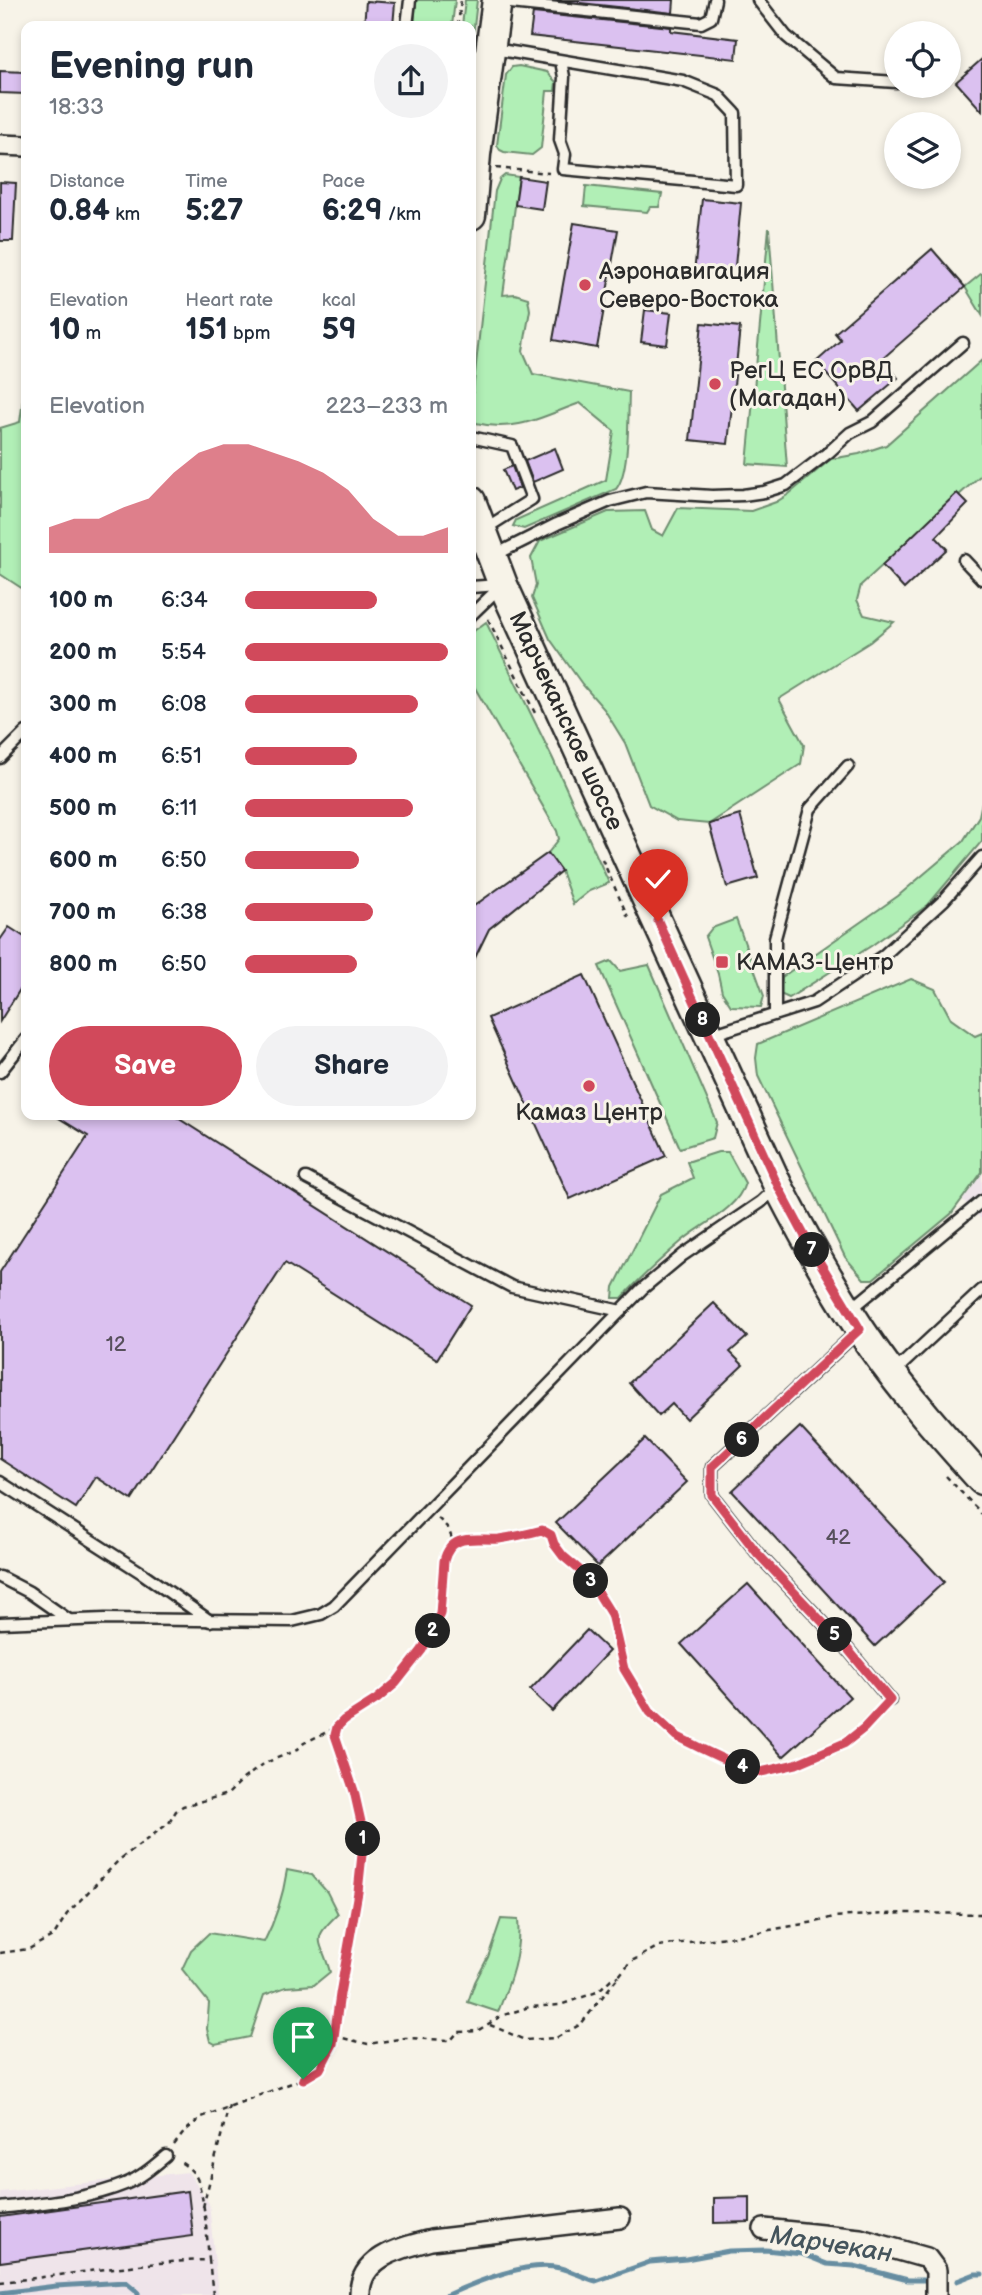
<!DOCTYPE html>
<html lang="en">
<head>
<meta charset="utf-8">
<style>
  :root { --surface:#fff; --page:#f2f2f3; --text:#1f2937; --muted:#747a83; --accent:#d1495b }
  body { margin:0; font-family:"Balsamiq Sans",sans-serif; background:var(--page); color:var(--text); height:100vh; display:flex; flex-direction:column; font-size:26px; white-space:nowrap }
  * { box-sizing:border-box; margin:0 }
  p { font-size:23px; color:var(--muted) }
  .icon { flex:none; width:38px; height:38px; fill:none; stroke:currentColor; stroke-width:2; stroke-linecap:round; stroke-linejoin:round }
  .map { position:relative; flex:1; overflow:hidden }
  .side { position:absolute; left:21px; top:21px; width:455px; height:1099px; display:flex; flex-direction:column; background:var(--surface); border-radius:14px; box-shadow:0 4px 10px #0003 }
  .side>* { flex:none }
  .controls { position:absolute; left:884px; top:21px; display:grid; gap:14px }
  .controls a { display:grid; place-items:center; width:77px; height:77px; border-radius:50%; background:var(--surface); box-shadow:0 4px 10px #0003; font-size:35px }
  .pin { position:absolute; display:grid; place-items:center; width:60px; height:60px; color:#fff; margin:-72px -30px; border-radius:50% 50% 50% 0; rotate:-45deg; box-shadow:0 0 7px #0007 }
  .pin .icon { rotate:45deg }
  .km { position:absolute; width:35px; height:35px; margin:-18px; border-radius:50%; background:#222; color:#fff; font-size:19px; line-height:35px; text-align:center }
  .round { display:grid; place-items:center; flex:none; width:74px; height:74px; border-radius:37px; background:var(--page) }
  .overview { display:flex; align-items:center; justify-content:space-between; height:119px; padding:0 28px }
  h1 { font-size:38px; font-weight:700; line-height:52px }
  .metrics { display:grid; grid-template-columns:repeat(3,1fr); gap:10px; height:119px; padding:7px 28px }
  .metrics div { display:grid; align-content:center }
  .metrics b { font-size:30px; font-weight:700 }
  .metrics small { font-size:19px; font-weight:400 }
  .metrics p { font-size:19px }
  .chart { height:196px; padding:14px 28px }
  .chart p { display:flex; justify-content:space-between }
  .chart svg { width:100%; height:126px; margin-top:7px; fill:var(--accent); opacity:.7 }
  .primary-button { display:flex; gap:14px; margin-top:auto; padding:14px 28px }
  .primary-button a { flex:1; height:80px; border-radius:42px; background:var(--accent); color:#fff; font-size:28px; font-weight:700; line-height:80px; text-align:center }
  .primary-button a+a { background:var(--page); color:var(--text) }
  ul { padding:0 28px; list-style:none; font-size:23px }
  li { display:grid; grid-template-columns:112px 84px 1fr; align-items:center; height:52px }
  li i { height:18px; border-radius:9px; background:var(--accent) }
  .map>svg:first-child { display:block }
  .built { fill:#efe4ea }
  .green { fill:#b1efb6; stroke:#6e8d70; stroke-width:2 }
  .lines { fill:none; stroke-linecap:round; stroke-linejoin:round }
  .stream { stroke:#668da1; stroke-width:5 }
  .building { fill:#dbc1f0; stroke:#2b2b2b; stroke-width:2 }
  .lane-casing { stroke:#2b2b2b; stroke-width:15 }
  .street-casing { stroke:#2b2b2b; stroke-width:24 }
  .secondary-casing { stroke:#2b2b2b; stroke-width:33 }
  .path { stroke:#2b2b2b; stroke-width:2.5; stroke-dasharray:5 5; stroke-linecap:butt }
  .lane { stroke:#f7f3e8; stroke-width:10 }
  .street { stroke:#f7f3e8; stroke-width:19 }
  .secondary { stroke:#f7f3e8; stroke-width:28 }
  .route-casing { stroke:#fff; stroke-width:14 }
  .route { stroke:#d1495b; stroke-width:9 }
  .poi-dot { fill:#d1495b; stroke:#f7f3e8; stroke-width:2.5 }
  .labels { text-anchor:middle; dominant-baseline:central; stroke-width:6; stroke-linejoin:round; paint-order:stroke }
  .number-label { font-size:21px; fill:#57505c }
  .poi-label { font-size:24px; fill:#2b2b2b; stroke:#f7f3e8; text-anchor:start }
  .street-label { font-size:24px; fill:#2b2b2b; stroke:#f7f3e8 }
  .water-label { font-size:26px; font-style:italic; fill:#44545c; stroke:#f7f3e8 }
</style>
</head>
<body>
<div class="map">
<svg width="982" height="2295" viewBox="0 0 982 2295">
  <rect width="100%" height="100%" fill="#f7f3e8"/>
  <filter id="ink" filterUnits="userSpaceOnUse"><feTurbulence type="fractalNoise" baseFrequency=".0143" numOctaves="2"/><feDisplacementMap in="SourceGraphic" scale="14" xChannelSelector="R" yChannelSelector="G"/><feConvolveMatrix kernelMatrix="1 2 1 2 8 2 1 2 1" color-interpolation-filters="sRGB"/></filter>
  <g filter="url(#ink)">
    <g class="built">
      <polygon points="982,1172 982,1220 962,1199"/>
      <polygon points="188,2172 209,2203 218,2295 0,2295 0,2192"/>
    </g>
    <g class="green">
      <polygon points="416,0 455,0 452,26 414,26"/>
      <polygon points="465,0 477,0 471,54 471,26 462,26"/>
      <polygon points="519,66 547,72 556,82 555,91 547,91 541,148 532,155 504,152 500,150 497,145 506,75 512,67"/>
      <path d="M505,175L519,177L503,295L515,294L528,298L530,310L523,351L533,374L629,392C628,415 630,473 616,489L524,529L513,526L516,520L606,480L614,431L580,403C543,416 516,433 476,423L472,416V401L495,191L500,179Z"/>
      <polygon points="586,186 662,194 659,207 650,207 647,212 584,206"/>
      <polygon points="769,228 787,467 747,464"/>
      <polygon points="982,273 982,315 965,287"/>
      <polygon points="982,360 982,474 861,585 857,600 864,615 894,622 870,642 779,699 804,745 801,764 709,824 677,821 649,805 625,743 604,709 582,684 550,639 532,598 536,585 531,558 540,541 608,512 645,511 652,530 663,536 678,508 751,511 776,502 789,494 831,459 859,454 886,445"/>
      <polygon points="26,377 26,591 0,574 0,428 20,422"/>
      <polygon points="486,622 553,759 609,883 589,891 573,904 561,871 548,853 559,839 557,831 471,681 471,633"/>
      <polygon points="982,802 982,841 928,905 871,946 789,998 780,994 782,977 898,896 963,841 979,816"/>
      <polygon points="736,919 764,996 761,1007 731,1006 722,992 718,974 705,937 712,928"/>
      <polygon points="611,961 620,971 649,965 717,1122 713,1138 680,1148 599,966"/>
      <polygon points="911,979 935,989 951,1019 975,1036 982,1033 982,1172 951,1214 873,1279 864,1279 845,1257 758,1076 756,1058 758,1044"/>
      <path d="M718,1152H728L745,1183C738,1209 702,1224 682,1241C661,1259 640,1278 622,1298H613L614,1287L661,1194L693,1178L687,1162Z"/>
      <path d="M287,1870L312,1875L327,1892L338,1914C309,1941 321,1939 330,1972L314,1985L286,1987L264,1995L250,2037L215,2044L210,2041L207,2029L209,2003L182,1969L191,1950L209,1933L264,1942C276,1919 283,1896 287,1870Z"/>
      <path d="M501,1919L518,1920C521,1953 510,1982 498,2012L468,2002L475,1982L488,1957Z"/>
    </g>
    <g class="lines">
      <g class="stream">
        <polyline points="957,2281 975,2274 982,2274"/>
        <polyline points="0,2293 56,2286 126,2282 138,2292 138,2295"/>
        <path d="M447,2295C476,2282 528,2260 560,2268C572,2271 584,2278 596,2281L650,2262L686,2259L729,2251L766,2250L802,2254L827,2264L854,2266L908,2280H925"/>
      </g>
    </g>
    <g class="building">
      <polygon points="553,0 674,0 673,13"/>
      <polygon points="366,1 395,3 393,26 364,26"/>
      <polygon points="533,13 671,27 671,31 738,39 736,59 530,36"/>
      <polygon points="982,59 982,111 956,82"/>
      <polygon points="0,71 26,72 26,94 0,93"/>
      <polygon points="519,177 546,181 542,209 515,205"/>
      <polygon points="0,182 16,183 13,241 0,241"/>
      <polygon points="702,199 741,203 734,277 694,273"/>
      <polygon points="574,223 618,230 597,348 553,340"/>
      <polygon points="932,249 965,287 882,359 898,378 859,411 816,362 841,340 835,333"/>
      <polygon points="645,310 671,313 667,345 641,342"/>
      <polygon points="702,323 740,327 728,444 690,440"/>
      <polygon points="555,448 563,469 533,482 525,461"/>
      <polygon points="512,466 520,488 512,491 503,470"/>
      <polygon points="957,493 968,504 936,537 947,549 904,589 882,565"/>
      <polygon points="740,815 758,878 727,887 709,824"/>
      <polygon points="548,853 561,871 489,929 471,966 471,908"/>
      <polygon points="9,927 26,938 26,980 0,1021 0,940"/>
      <polygon points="584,975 666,1156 570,1199 488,1018"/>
      <polygon points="54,1115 173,1115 471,1305 437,1359 285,1263 132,1500 96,1477 76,1508 0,1459 0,1272 88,1136"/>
      <polygon points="714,1303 747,1337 730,1352 743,1365 686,1419 672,1404 659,1416 629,1383"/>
      <polygon points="800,1427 944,1582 875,1646 732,1491"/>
      <polygon points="645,1439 687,1482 598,1566 556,1523"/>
      <polygon points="748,1584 850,1697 783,1757 681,1644"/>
      <polygon points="587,1630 609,1651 552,1711 530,1690"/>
      <polygon points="188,2191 193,2236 0,2262 0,2217"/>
      <polygon points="750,2197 750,2222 714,2223 714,2198"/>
    </g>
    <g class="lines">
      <g class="lane-casing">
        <g id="lane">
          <polyline points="758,0 786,36 836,78 896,82"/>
          <polyline points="501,2 701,23 711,18 715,0"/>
          <polyline points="407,26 410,0"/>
          <polyline points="493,50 506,51 683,81 718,95 735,113 736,185 563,169 565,154 560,140 564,77 561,61"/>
          <polyline points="471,437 512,446 532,499 483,530"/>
          <polyline points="495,555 557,524 610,501 646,492 712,496 743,495 764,492 786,485 829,452 850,433 872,422 963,343"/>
          <polyline points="964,560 982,579"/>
          <polyline points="471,587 499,585"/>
          <polyline points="471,615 500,587"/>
          <polyline points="0,758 26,732"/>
          <polyline points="775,1014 775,938 810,809 848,766"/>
          <polyline points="711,1035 814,1002 883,956 944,900 982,857"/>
          <polyline points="0,1072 26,1039"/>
          <polyline points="306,1178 512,1287 621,1311"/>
          <polyline points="849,1311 982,1201"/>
          <polyline points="857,1332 712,1467 712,1495 758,1554 846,1647 890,1700"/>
          <polyline points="895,1371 982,1290"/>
          <polyline points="0,1482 142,1573 210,1621"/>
          <polyline points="0,1577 29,1592 69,1620"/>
          <polyline points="0,1623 105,1619 292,1621 321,1614 334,1606 642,1289 683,1255 761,1202 775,1189"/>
          <path d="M0,2208C41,2203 86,2200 125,2184C140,2178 153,2167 166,2156"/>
        </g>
      </g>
      <g class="street-casing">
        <g id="street">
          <polyline points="0,145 26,146"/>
          <polyline points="764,2229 860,2239 927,2258 936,2270 936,2295"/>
          <path d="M360,2295C359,2257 401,2248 431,2240L620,2218"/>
        </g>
      </g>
      <g class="secondary-casing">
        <g id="secondary">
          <polyline points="471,215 476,154 497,0"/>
          <path d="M471,501L503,585L778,1186C807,1242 837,1297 873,1348C906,1395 944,1438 982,1480"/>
        </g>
      </g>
      <g class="path">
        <polyline points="458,26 461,0"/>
        <polyline points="496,168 549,173"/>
        <polyline points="488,619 535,713"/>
        <polyline points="602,859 628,917"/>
        <polyline points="946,1476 982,1514"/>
        <polyline points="438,1518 448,1528 454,1544"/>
        <polyline points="0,1953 29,1949 54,1935 67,1914 119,1860 169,1823 176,1811 183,1806 228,1794 243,1779 265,1763 297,1750 304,1743 337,1727"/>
        <polyline points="490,2025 525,2040 556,2038 581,2024 630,1962 659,1946 742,1935 820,1921 833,1917 906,1913 982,1914"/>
        <polyline points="334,2036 368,2044 405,2038 447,2040 452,2039 458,2032 477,2031 501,2016 529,2007 560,2005 597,1992 611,1979 619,1976"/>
        <path d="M174,2145L185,2131L202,2117L310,2076C322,2069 329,2058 333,2044L363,1845L361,1822L354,1791L337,1743L335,1735L337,1727L344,1720L377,1699L396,1683L422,1650L440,1614L446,1553L454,1544L469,1538L493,1539L513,1537L542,1530L551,1535L563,1556L588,1577L611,1614L623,1669L636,1691L650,1712L676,1736L736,1765L761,1772L796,1764L845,1743L865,1728L881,1710"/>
        <polyline points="203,2207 229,2105"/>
        <polyline points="209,2260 213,2295"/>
        <path d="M0,2282C70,2275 139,2262 209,2260C207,2237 205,2202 198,2181C195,2172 186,2165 178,2161"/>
      </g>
      <use href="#lane" class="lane"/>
      <use href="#street" class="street"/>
      <use href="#secondary" class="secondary"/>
    </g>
  </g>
  <g class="lines" filter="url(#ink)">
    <g class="route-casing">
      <path id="route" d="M303,2079L320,2069L333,2044L340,1994L358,1892L363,1845L361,1822L354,1791L335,1735L337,1727L344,1720L377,1699L396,1683L422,1650L440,1614L444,1561C451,1531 477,1541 499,1539C513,1537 527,1534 542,1530L551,1535L554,1544L563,1556L588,1577L611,1614L624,1669L650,1712L676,1736L702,1749L736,1765L761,1772L796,1764L845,1743L864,1728L890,1700L846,1647L758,1554L712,1495V1467L860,1329L810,1246L778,1186L658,921"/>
    </g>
    <use href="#route" class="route"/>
  </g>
  <g class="poi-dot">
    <circle cx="585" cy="285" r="7"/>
    <circle cx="715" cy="384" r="7"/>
    <rect x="715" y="955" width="14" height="14" rx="3.5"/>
    <circle cx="589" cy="1086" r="7"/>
  </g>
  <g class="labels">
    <g class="number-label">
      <text x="116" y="1344">12</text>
      <text x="838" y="1537">42</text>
    </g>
    <g class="poi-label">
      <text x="599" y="271">Аэронавигация<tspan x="599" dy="28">Северо-Востока</tspan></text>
      <text x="729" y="370">РегЦ ЕС ОрВД<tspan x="729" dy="28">(Магадан)</tspan></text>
      <text x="736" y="962">КАМАЗ-Центр</text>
      <text x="589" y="1112" text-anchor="middle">Камаз Центр</text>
    </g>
    <g class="street-label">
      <text transform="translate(566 721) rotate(65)">Марчеканское шоссе</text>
    </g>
    <g class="water-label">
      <text transform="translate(831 2245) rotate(9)">Марчекан</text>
    </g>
  </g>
</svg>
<div class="controls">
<a><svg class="icon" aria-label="locate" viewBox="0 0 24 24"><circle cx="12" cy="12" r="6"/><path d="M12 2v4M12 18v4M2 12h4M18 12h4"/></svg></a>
<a><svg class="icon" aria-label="layers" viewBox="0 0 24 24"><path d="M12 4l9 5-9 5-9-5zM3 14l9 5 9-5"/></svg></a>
</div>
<div class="pin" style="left:303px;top:2079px;background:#1e9e55"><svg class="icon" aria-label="arrive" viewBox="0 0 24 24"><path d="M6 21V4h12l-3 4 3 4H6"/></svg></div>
<div class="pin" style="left:658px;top:921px;background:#d93025"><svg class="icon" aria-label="check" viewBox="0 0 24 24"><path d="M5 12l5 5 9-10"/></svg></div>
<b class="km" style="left:363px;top:1839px">1</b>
<b class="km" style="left:433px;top:1631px">2</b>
<b class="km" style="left:591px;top:1581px">3</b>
<b class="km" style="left:743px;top:1767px">4</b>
<b class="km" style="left:835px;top:1635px">5</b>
<b class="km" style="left:742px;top:1440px">6</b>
<b class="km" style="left:812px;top:1250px">7</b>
<b class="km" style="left:703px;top:1020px">8</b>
<section class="side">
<div class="overview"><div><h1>Evening run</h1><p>18:33</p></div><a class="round"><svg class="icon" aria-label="share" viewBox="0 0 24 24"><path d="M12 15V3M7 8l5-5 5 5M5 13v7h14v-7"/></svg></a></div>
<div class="metrics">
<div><p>Distance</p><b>0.84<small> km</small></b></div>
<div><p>Time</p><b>5:27</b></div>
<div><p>Pace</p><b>6:29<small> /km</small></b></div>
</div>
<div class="metrics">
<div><p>Elevation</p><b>10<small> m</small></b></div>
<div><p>Heart rate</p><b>151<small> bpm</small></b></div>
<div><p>kcal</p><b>59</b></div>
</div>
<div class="chart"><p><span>Elevation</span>223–233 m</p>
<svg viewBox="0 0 160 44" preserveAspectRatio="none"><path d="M0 44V35L10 32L20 32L30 28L40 25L50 16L60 9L70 6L80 6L90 9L100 12L110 16L120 22L130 32L140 38L150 38L160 35V44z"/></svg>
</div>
<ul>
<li><b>100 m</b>6:34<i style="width:65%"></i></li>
<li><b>200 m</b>5:54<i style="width:100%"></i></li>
<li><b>300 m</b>6:08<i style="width:85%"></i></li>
<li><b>400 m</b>6:51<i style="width:55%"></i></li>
<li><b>500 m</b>6:11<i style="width:83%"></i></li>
<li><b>600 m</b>6:50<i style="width:56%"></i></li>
<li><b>700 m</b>6:38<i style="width:63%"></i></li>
<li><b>800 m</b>6:50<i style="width:55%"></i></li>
</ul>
<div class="primary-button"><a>Save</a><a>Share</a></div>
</section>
</div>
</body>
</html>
